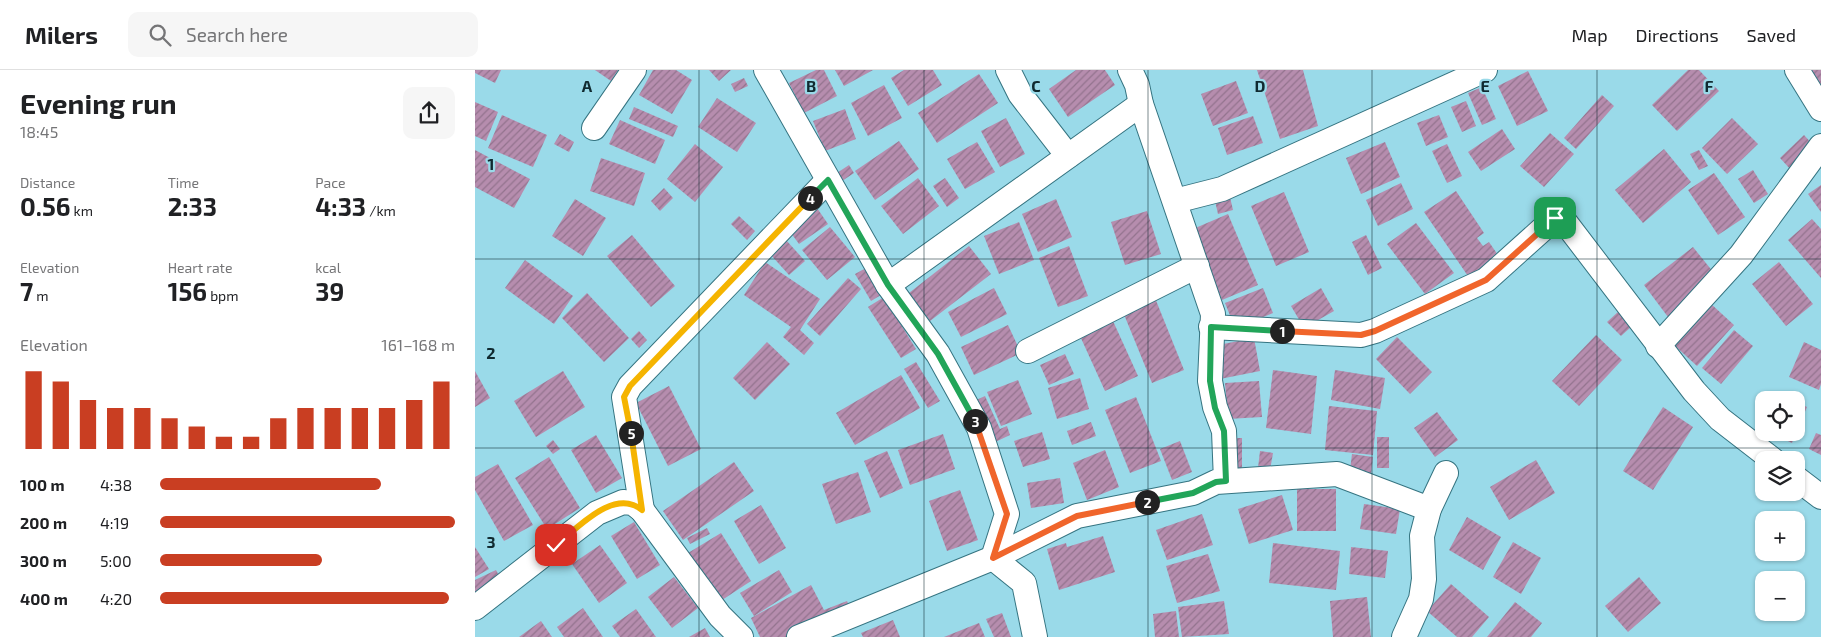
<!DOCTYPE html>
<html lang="en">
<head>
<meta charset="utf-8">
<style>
  :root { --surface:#fff; --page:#f6f6f6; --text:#202124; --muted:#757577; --line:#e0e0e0; --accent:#c93e22 }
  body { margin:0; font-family:"Exo 2",sans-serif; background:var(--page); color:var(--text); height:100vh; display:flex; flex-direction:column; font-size:19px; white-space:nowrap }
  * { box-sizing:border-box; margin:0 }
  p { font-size:16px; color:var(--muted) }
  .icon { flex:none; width:28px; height:28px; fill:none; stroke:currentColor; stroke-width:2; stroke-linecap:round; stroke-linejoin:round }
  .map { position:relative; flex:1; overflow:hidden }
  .details { display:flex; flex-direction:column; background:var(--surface); width:475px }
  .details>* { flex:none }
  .fabs { position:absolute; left:1280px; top:321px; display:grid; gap:10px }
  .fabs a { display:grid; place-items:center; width:50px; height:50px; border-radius:10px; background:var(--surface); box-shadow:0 1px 4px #0004; font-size:25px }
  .pin { position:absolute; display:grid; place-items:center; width:42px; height:42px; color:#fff; margin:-21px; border-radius:10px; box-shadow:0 2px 8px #0006 }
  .km { position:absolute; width:25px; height:25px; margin:-12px; border-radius:50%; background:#222; color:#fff; font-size:14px; line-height:25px; text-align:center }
  .round { display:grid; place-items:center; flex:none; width:52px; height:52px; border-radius:10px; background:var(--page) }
  .headline { display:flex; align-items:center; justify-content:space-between; height:85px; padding:0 20px }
  h1 { font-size:28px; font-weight:700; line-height:38px }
  .figures { display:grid; grid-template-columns:repeat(3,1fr); gap:8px; height:85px; padding:5px 20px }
  .figures div { display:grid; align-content:center }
  .figures b { font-size:25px; font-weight:700 }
  .figures small { font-size:14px; font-weight:400 }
  .figures p { font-size:14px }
  .chart { height:140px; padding:10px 20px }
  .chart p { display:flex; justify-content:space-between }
  .chart svg { width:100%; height:90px; margin-top:5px; stroke:var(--accent); stroke-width:6 }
  ul { padding:0 20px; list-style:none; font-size:16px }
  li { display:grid; grid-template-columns:80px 60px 1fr; align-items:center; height:38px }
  li i { height:12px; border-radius:6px; background:var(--accent) }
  header { display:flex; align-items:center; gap:30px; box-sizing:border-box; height:70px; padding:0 25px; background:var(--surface); border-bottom:1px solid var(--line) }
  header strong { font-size:24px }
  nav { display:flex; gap:28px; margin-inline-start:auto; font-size:18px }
  .search { width:350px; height:45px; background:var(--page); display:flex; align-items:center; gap:12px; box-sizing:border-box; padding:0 18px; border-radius:10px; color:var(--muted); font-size:19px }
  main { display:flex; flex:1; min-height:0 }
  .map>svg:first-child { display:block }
  .building { fill:url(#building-hatch) }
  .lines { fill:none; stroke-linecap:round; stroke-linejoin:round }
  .minor-casing { stroke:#357481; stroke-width:26 }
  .minor { stroke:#fff; stroke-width:24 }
  .split-1-casing { stroke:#fff; stroke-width:10 }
  .split-2-casing { stroke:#fff; stroke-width:10 }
  .split-3-casing { stroke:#fff; stroke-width:10 }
  .split-4-casing { stroke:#fff; stroke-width:10 }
  .split-5-casing { stroke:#fff; stroke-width:10 }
  .split-6-casing { stroke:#fff; stroke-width:10 }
  .split-1 { stroke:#f0652b; stroke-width:6 }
  .split-2 { stroke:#22a559; stroke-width:6 }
  .split-3 { stroke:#f0652b; stroke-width:6 }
  .split-4 { stroke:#22a559; stroke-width:6 }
  .split-5 { stroke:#f5b400; stroke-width:6 }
  .split-6 { stroke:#f5b400; stroke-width:6 }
  .grid { fill:none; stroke:#102a30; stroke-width:1; stroke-opacity:0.55 }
  .grid-label { font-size:16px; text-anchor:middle; font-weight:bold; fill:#102a30; stroke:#9adae9; stroke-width:4.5; stroke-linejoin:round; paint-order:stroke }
</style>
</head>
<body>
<header>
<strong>Milers</strong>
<div class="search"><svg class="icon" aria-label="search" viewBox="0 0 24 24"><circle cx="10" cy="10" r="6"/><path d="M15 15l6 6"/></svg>Search here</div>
<nav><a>Map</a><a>Directions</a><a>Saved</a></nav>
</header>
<main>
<section class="details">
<div class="headline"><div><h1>Evening run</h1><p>18:45</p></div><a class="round"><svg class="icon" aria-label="share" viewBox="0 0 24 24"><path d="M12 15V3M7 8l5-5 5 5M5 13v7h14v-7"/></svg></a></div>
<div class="figures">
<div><p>Distance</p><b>0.56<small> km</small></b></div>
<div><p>Time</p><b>2:33</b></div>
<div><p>Pace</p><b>4:33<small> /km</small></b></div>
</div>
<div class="figures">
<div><p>Elevation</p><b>7<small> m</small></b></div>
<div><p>Heart rate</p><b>156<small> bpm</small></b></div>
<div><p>kcal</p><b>39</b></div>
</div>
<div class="chart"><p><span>Elevation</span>161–168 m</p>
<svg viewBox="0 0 160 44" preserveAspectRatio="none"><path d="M5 44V6M15 44V11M25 44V20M35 44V24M45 44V24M55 44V29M65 44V33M75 44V38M85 44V38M95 44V29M105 44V24M115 44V24M125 44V24M135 44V24M145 44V20M155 44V11"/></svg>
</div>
<ul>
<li><b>100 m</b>4:38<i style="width:75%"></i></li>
<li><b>200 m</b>4:19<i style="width:100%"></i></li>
<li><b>300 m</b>5:00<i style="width:55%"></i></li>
<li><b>400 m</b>4:20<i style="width:98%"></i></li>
</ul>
</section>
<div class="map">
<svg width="1346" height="567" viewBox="0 0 1346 567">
  <defs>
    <pattern id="building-hatch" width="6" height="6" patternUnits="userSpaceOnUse" patternTransform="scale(1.25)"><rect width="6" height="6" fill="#b68dae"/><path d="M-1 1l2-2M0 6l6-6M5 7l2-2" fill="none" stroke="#93738e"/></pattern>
  </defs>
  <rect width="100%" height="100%" fill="#9adae9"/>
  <g class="building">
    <polygon points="0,0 26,0 20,13 0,3"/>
    <polygon points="120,0 143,0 136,11"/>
    <polygon points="178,0 201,0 217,10 197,44 164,25"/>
    <polygon points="234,0 256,0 244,11"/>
    <polygon points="341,0 349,0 362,26 329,43 314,13"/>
    <polygon points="360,0 398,0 369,16"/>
    <polygon points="429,0 458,0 467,15 433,36 416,8"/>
    <polygon points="601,0 630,0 640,15 593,47 574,19"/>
    <polygon points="782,0 828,0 843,56 805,69"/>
    <polygon points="1213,0 1224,0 1244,21 1202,61 1177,35"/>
    <polygon points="1335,0 1346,0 1346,20"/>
    <polygon points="1053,1 1073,41 1042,56 1023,16"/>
    <polygon points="504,4 523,33 462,73 443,43"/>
    <polygon points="269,8 273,16 260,22 256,14"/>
    <polygon points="761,11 773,43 738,56 726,24"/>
    <polygon points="409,15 427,48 393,66 376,33"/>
    <polygon points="1007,17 1021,49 1007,55 993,23"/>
    <polygon points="1127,25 1139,36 1101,79 1089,68"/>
    <polygon points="242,28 281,53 262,82 223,57"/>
    <polygon points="991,31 1001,56 987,62 976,37"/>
    <polygon points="0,32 23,42 11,71 0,66"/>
    <polygon points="159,37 203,56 198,67 154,49"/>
    <polygon points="370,39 381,69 350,81 338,51"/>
    <polygon points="27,45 72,65 58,97 13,78"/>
    <polygon points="964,45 973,67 951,76 942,53"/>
    <polygon points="778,46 788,73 752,85 743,58"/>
    <polygon points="531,48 550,84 525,97 506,61"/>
    <polygon points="1257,48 1283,74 1252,104 1227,78"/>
    <polygon points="145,50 190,70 180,94 134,74"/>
    <polygon points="1027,59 1040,79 1006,101 993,82"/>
    <polygon points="1075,63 1099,84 1069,117 1045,96"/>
    <polygon points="85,64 99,72 94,82 79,74"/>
    <polygon points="1329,65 1340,77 1316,100 1305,88"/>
    <polygon points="424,71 444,99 400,130 380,101"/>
    <polygon points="502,72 520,102 490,119 472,89"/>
    <polygon points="910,72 925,107 886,124 871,88"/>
    <polygon points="220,74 248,97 220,132 192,109"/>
    <polygon points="972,74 987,106 972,113 957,81"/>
    <polygon points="1189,79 1216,112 1168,153 1140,120"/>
    <polygon points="0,80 55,109 39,138 0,117"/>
    <polygon points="1224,80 1233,96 1224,100 1215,84"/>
    <polygon points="126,88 170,103 159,136 115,121"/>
    <polygon points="374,95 379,103 367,111 362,103"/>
    <polygon points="1278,100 1293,124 1279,133 1263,109"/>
    <polygon points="1239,103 1270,147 1243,165 1213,120"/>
    <polygon points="443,108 464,136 428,164 406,136"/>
    <polygon points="470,108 484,128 472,137 458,116"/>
    <polygon points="926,113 938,139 903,156 891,130"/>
    <polygon points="1346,115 1346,142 1333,124"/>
    <polygon points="189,118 198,128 185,141 176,131"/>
    <polygon points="981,121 1009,163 1002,168 1008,176 1014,172 1025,188 995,209 949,142"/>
    <polygon points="809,122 834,182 801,196 776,136"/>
    <polygon points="755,127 758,140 743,144 740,131"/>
    <polygon points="100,129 131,148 108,186 77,166"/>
    <polygon points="581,129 597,167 563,182 547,144"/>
    <polygon points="342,138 353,154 324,174 313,159"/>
    <polygon points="672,141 686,184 650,195 636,152"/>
    <polygon points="753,144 783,215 747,230 718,159"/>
    <polygon points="264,146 280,161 272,170 256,154"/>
    <polygon points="1337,149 1346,159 1346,208 1313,170"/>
    <polygon points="544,152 559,190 524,204 509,166"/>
    <polygon points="941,153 979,203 950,224 912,174"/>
    <polygon points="355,157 380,187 352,210 327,180"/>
    <polygon points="157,165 200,216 176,237 132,186"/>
    <polygon points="891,165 907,198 893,205 877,172"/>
    <polygon points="311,170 330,191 314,205 295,184"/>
    <polygon points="494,176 516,204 455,251 434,223"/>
    <polygon points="594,176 613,226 583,237 564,188"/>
    <polygon points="1218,177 1243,208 1193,247 1169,215"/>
    <polygon points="50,190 98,226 79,254 30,218"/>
    <polygon points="290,192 345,229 325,260 339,273 329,285 308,267 316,257 269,225"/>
    <polygon points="1304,192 1338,234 1311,256 1277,214"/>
    <polygon points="391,198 406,225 396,231 380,204"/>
    <polygon points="373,208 386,219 345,266 332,254"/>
    <polygon points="519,218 532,244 486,267 473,242"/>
    <polygon points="788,218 798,243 760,258 750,233"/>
    <polygon points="846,218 859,241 829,258 816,236"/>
    <polygon points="112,223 154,268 129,292 87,248"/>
    <polygon points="409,227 441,279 426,288 393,237"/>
    <polygon points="680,228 709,300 677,313 648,242"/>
    <polygon points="1235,233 1259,255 1222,296 1198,274"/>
    <polygon points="1144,241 1157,256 1146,266 1132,252"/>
    <polygon points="638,251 663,306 630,321 605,266"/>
    <polygon points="533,255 546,283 499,305 486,277"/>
    <polygon points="1259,260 1278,276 1246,314 1227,298"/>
    <polygon points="164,261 172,270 164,278 156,269"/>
    <polygon points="1121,265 1147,290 1104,336 1077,311"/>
    <polygon points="922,267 957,302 935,324 901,289"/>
    <polygon points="779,268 785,301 745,309 738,276"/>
    <polygon points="292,272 315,294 280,330 258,308"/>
    <polygon points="1329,272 1346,280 1346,314 1344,320 1314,307"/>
    <polygon points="590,284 599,304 574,315 565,295"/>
    <polygon points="441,292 465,331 453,338 429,299"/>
    <polygon points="798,300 842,306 836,364 791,358"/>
    <polygon points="860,300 910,308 905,339 856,330"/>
    <polygon points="0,301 15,328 0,337"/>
    <polygon points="88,301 110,337 61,367 39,331"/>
    <polygon points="426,305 445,338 380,375 361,343"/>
    <polygon points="605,308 614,339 582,349 573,318"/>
    <polygon points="543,310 557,344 526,356 512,322"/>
    <polygon points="784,311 787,347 753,349 750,313"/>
    <polygon points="194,316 226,379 193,396 161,333"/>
    <polygon points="1303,324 1316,330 1301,330"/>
    <polygon points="510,326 525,359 532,356 535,365 516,374 497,332"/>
    <polygon points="661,327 686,391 655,403 630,340"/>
    <polygon points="1321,332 1332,337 1321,362"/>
    <polygon points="854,336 902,341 898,385 850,380"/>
    <polygon points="1188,337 1218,357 1178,420 1148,401"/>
    <polygon points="962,342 983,370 960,387 939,358"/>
    <polygon points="616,352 621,366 597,375 592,361"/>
    <polygon points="567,362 575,389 548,397 539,371"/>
    <polygon points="1293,362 1321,362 1317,373"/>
    <polygon points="1341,363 1346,365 1346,385 1334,379"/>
    <polygon points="468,364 480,399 435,415 423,380"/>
    <polygon points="121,365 147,408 121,423 96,380"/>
    <rect x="902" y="367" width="12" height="31"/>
    <polygon points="755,368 767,368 767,404 754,404"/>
    <polygon points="78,370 85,379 78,384 71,376"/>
    <polygon points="705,371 717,402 697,410 685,379"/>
    <polygon points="630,380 644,417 612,430 598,393"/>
    <polygon points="412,381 428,418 405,428 389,391"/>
    <polygon points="785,381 798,383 795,400 783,398"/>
    <polygon points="877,384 898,387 896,404 875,400"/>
    <polygon points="74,387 105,438 72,459 40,408"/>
    <polygon points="1061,390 1080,423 1034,450 1015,417"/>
    <polygon points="259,392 279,421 208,470 188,441"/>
    <polygon points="23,394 58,455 29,471 0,420 0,407"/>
    <polygon points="383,402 396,442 361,454 347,414"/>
    <polygon points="585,408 589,433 556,438 552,413"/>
    <rect x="822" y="419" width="39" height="42"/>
    <polygon points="485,420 503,470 472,481 454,431"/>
    <polygon points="807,425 818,460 774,474 763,439"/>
    <polygon points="889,434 925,439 921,464 885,459"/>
    <polygon points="286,435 311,478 284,494 259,451"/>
    <polygon points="727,444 738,475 692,490 681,460"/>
    <polygon points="992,447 1026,467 1008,500 974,480"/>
    <polygon points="159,452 185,495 162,509 136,466"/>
    <polygon points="232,458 235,464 215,474 212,468"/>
    <polygon points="246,463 276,511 244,532 213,483"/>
    <polygon points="628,466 640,502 584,520 572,479 591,473 592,477"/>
    <polygon points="1038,472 1066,488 1046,524 1018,507"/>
    <polygon points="798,473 865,481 861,520 794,513"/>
    <polygon points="125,475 152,513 124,533 97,494"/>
    <polygon points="0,477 14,499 0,507"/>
    <polygon points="876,477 913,481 910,508 874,504"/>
    <polygon points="733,484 745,521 702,533 691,496"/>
    <polygon points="21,500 27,511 0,525 0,510"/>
    <polygon points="304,500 317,522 279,546 265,523"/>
    <polygon points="199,507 223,538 197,558 173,527"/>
    <polygon points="1164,507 1186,533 1153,562 1130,536"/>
    <polygon points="976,514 1014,547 997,567 982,567 952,541"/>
    <polygon points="336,515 349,540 372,531 377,542 317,567 285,567 276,548"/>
    <polygon points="892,527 896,567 858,567 855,531"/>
    <polygon points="749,531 754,564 707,567 703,537"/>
    <polygon points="1040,532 1067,553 1056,567 1012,567"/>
    <polygon points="108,538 128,567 89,567 82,557"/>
    <polygon points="161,539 181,567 145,567 137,556"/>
    <polygon points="701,541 704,567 680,567 678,544"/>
    <polygon points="527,543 536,567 519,567 511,549"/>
    <polygon points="418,550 425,567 388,567 386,563"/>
    <polygon points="66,551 77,567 44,567"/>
    <polygon points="504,553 510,567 469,567"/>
    <polygon points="230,558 235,567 214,567"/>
  </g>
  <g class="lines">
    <g class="minor-casing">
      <g id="minor">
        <polyline points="291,0 413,215 463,284 504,358 532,444 518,488 549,513 560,567"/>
        <polyline points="533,0 545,24 593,86"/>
        <polyline points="655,0 662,15 666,34 738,244 735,311 740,337 749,361 751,411"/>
        <polyline points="1322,0 1346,39"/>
        <polyline points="119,58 159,0"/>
        <polyline points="700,131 747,119 1010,0"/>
        <polyline points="413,215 666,34"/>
        <polyline points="736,257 886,265 900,261 1011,210 1080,148 1087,148 1219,321 1245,349 1298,390"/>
        <polyline points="1183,276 1266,185 1346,76"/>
        <polyline points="553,281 722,196"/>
        <polyline points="1321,408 1346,427"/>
        <polyline points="167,440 149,327 155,316 353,110"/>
        <polyline points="0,538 122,443 148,432 158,433 167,440 245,546 266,567"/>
        <polyline points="324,567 518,488 602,446 718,423 741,412 862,404 954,439"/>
        <polyline points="929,567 946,529 949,509 947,466 954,439 971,403"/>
      </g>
    </g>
    <use href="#minor" class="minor"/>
  </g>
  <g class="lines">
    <g class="split-1-casing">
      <polyline id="split-1" points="807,261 886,265 900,261 1011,210 1080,148"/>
    </g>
    <g class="split-2-casing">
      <polyline id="split-2" points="672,432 718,423 741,412 751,411 749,361 740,338 735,311 736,257 807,261"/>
    </g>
    <g class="split-3-casing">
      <polyline id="split-3" points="500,351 532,444 518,488 602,446 672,432"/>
    </g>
    <g class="split-4-casing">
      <polyline id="split-4" points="335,128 353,110 413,215 463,284 500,351"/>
    </g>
    <g class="split-5-casing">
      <polyline id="split-5" points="156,363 149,327 155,316 335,128"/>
    </g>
    <g class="split-6-casing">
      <path id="split-6" d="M81,475C103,458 139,417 167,440L156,363"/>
    </g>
    <use href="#split-1" class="split-1"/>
    <use href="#split-2" class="split-2"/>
    <use href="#split-3" class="split-3"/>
    <use href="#split-4" class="split-4"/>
    <use href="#split-5" class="split-5"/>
    <use href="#split-6" class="split-6"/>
  </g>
  <path class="grid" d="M224,0V567M449,0V567M673,0V567M897,0V567M1122,0V567M0,189H1346M0,378H1346"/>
  <g class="grid-label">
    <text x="112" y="22">A</text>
    <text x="336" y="22">B</text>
    <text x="561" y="22">C</text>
    <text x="785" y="22">D</text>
    <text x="1010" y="22">E</text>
    <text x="1234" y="22">F</text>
    <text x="16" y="100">1</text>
    <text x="16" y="289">2</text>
    <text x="16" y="478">3</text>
  </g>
</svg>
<div class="fabs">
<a><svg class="icon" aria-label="locate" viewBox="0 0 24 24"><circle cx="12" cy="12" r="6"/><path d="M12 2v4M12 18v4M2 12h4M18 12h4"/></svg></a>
<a><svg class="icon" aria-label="layers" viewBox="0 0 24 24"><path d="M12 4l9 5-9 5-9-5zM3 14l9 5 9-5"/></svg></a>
<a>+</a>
<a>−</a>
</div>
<div class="pin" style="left:1080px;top:148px;background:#1e9e55"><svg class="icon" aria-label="arrive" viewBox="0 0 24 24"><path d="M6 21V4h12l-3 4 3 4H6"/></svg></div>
<div class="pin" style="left:81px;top:475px;background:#d93025"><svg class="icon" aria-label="check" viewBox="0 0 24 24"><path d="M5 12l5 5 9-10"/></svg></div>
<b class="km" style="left:807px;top:261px">1</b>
<b class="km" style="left:672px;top:432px">2</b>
<b class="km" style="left:500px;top:351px">3</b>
<b class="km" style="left:335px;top:128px">4</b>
<b class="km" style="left:156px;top:363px">5</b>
</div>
</main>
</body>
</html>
